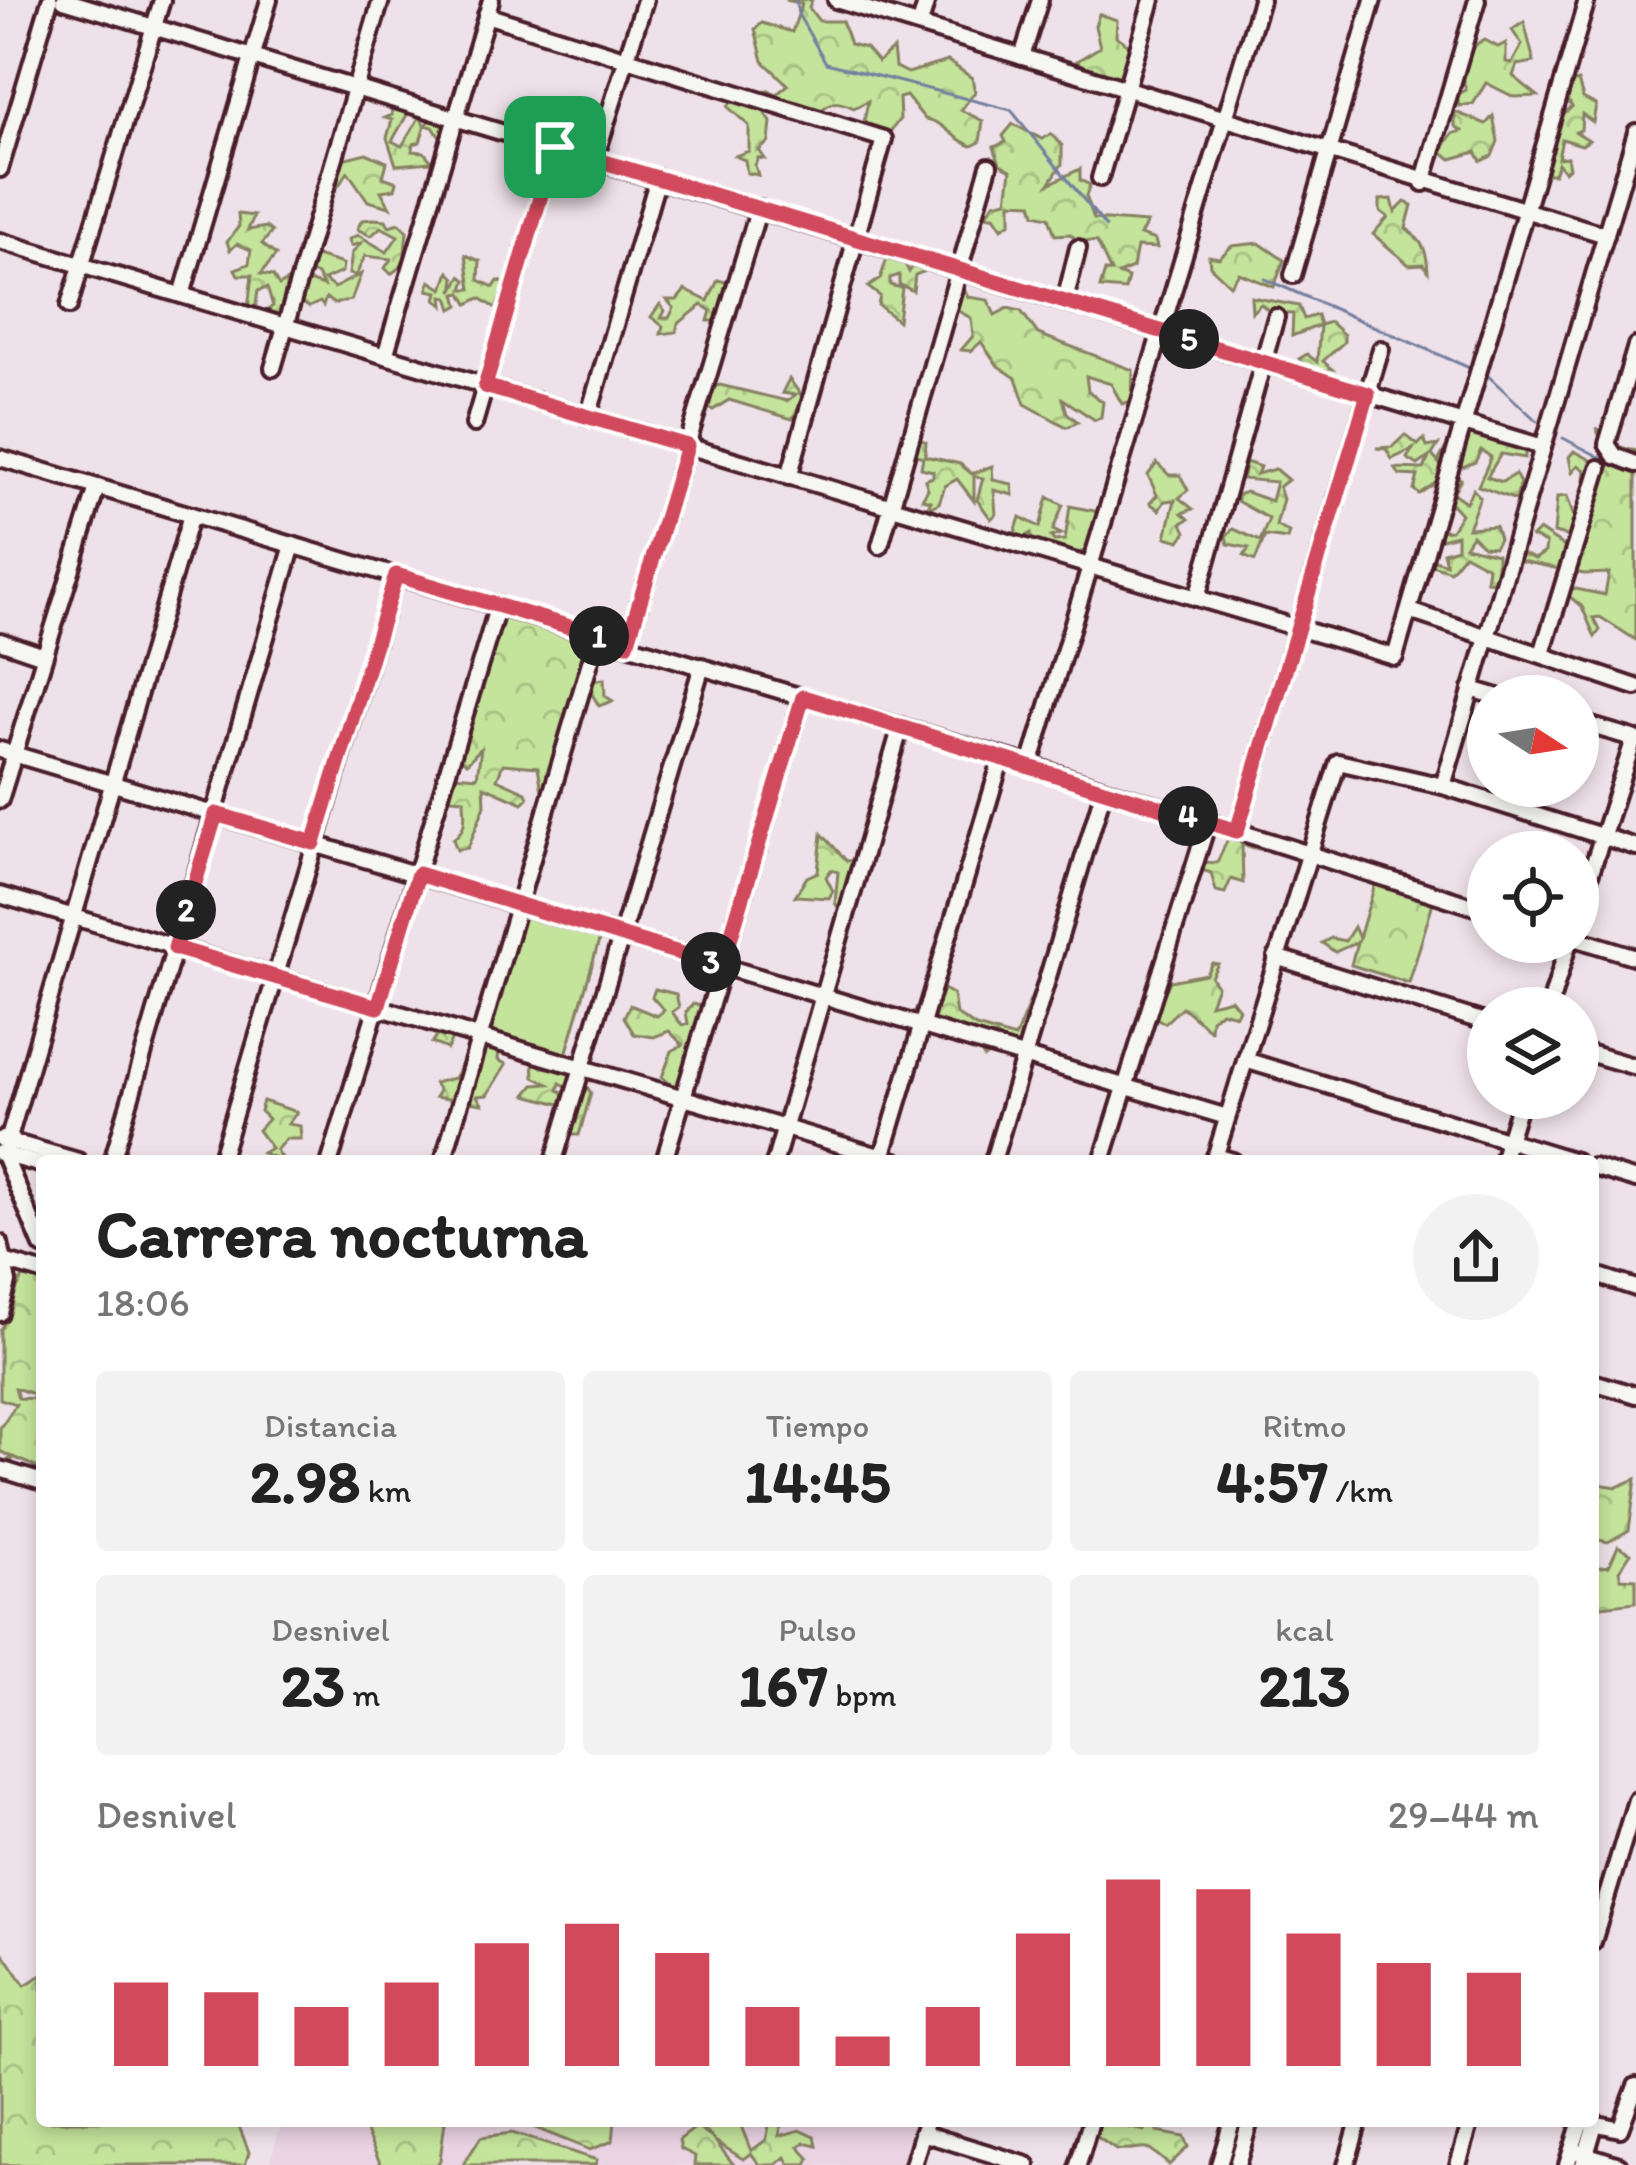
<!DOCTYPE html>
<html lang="es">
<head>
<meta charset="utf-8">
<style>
  :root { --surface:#fff; --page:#f2f2f2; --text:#222; --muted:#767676; --accent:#d1495b }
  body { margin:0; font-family:Itim,sans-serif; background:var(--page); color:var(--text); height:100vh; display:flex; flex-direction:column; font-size:45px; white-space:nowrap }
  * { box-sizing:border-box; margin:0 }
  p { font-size:39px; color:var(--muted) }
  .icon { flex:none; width:66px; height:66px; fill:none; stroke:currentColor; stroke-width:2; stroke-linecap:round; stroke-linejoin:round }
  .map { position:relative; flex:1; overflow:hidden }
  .details { position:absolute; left:36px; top:1155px; width:1563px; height:972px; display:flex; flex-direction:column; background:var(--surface); border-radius:12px; box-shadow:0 6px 18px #0003 }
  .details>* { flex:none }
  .needle { width:78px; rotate:102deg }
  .controls { position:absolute; left:1467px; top:675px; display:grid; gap:24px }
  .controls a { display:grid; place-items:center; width:132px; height:132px; border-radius:50%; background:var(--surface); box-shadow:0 6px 18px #0003; font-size:60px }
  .pin { position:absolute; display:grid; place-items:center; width:102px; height:102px; color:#fff; margin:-51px; border-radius:24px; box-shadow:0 6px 18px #0006 }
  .km { position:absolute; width:60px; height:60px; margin:-30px; border-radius:50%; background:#222; color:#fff; font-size:33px; line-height:60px; text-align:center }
  .round { display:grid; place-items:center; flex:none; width:126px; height:126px; border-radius:63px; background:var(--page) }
  .head { display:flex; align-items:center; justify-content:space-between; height:204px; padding:0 60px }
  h1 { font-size:66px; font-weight:800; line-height:90px }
  .stats { display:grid; grid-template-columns:repeat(3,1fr); gap:18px; height:204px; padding:12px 60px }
  .stats div { display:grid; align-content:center; border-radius:12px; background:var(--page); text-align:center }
  .stats b { font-size:60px; font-weight:800 }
  .stats small { font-size:33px; font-weight:400 }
  .stats p { font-size:33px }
  .chart { height:336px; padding:24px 60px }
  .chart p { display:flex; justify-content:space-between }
  .chart svg { width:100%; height:216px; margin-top:12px; stroke:var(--accent); stroke-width:6 }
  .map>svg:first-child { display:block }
  .built { fill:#ead3e3 }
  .forest { fill:url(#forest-crowns); stroke:#878163; stroke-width:3 }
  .garden { fill:#c4e39b; stroke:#878163; stroke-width:3 }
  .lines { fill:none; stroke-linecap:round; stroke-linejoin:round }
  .stream { stroke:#75809f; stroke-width:3 }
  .minor-casing { stroke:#4a1f2b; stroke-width:22 }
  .minor { stroke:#f6f6f2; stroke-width:14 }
  .route-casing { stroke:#fff; stroke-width:24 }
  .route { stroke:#d1495b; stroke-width:15 }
</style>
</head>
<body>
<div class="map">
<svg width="1636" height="2165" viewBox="0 0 1636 2165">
  <defs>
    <pattern id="forest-crowns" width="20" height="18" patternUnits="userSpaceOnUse" patternTransform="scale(3)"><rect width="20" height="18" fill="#c4e39b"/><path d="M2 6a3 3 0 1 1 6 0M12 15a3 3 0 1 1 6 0" fill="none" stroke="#aac286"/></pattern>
  </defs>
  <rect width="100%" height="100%" fill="#efe1e9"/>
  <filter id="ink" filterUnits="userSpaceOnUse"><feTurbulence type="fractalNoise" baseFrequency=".00833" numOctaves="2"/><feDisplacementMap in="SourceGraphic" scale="24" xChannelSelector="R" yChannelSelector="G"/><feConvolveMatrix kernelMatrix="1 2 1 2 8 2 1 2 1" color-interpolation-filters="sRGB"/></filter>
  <g filter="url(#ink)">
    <polygon class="built" points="282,2121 922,2121 913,2124 910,2137 915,2143 909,2165 269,2165"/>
    <g class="forest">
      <path d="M786,0H812L809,8L819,21H842L850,44L866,48L878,62L893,49L895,67L908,73L948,61L972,78L975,92L961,110L983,121L980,142L972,146C953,140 944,121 925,119L906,96L899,98L900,119L888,134L864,122L868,101L854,108C835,99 831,101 815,115L760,95L768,90L777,94L788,85L763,61L755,29L762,23L792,32L802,4Z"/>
      <polygon points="1099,14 1117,20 1116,36 1135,49 1125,78 1099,72 1093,76 1077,61 1100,47 1095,26"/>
      <path d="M1524,22L1534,62L1517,65L1513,76L1538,96L1514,97L1486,83L1473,104L1459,106L1457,95L1466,90C1460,73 1466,45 1485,40L1498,47L1506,43V62L1512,63L1522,45L1512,30Z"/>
      <polygon points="1578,81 1583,98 1596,105 1593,122 1582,114 1581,130 1576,132 1589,140 1582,145 1562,139 1558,158 1567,157 1569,168 1564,171 1558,163 1554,174 1547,174 1556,120 1572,107 1566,97 1571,83"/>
      <polygon points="733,98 769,108 764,112 771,122 769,142 759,150 765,159 758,158 755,165 758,175 747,173 745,160 735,156 749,151 749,126 728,107"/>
      <polygon points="391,107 408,113 392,141 402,146 420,116 424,125 433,119 446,127 442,139 433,127 425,125 420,142 414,144 412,151 424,152 432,162 396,165 387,138 392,120 385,118 392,115"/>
      <polygon points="1455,112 1486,124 1493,116 1498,141 1492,156 1481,161 1476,152 1451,159 1441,151 1452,134 1462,131 1455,126"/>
      <polygon points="1013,124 1042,139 1051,134 1062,145 1062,164 1049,184 1080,169 1080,180 1090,185 1086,196 1094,219 1147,223 1140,235 1155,240 1157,248 1137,247 1133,268 1118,274 1128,278 1125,290 1100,288 1105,271 1111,272 1097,242 1087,241 1085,247 1070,234 1055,235 1049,217 1035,214 1032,203 1011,202 1011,222 1002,228 994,216 986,216 994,203 1007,200 1011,170 1000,164 994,147 1006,142 1003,136"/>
      <polygon points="366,153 387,162 383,177 397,182 395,189 381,191 390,207 368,201 348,172 335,191 328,189 338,160"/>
      <path d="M1392,199L1395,212L1405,202L1412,205L1406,228C1422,241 1427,249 1428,271L1423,264L1409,265L1373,234L1388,217L1380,211V200Z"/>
      <polygon points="238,214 254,216 248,230 266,227 272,232 262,244 276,255 261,274 273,276 279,286 287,281 280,317 265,312 273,306 267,288 258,291 255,310 248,309 252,275 238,275 235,269 249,264 251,250 237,244 230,250 227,242 239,226"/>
      <polygon points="373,219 386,220 389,226 399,223 407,231 404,264 391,274 385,268 391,259 365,256 356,275 349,274 352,253 361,243 351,246 349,239 358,235 387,252 398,236 381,227 371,236 357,229 362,220"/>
      <polygon points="1259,243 1284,260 1274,287 1239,273 1230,285 1210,266 1209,256 1219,258 1232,246"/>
      <polygon points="889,253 902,258 909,272 916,260 930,269 915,275 913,291 899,284 899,275 890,278 890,285 902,288 898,321 878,305 880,296 868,287 880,279"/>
      <polygon points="313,255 343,264 342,272 324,280 334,288 361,274 351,300 334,304 326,298 323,306 320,302 309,307 297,300 305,280 323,286 317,275 307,271"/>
      <polygon points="466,255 480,261 479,280 494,287 498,281 506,283 496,308 480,298 468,304 462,293 456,294 459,305 452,309 448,297 443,296 444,306 436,299 438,292 428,290 430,281 443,289 449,272 455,278 453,291 461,276 466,280 463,289 471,289"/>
      <polygon points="718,280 729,283 716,321 708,321 711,311 702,305 678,324 676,332 661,334 663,326 651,317 660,304 665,311 661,318 669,318 674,308 667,300 677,300 685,290 708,301"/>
      <polygon points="960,282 968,297 988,300 995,315 1008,308 1021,311 1038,334 1133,370 1132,401 1122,404 1111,384 1086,376 1088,391 1103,402 1101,417 1095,420 1063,399 1067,413 1078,422 1067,427 1025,404 1016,378 998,366 981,342 971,351 961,350 973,336 971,318 949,306"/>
      <polygon points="1251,297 1299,306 1304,319 1317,315 1320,325 1330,322 1344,335 1344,342 1323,361 1333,370 1308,371 1299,359 1307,354 1317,362 1320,325 1292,336 1293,314 1271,313 1261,304 1252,312"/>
      <polygon points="789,379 804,399 792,419 729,400 713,410 705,407 712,387 720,385 787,401 795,395 782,393"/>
      <polygon points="1438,421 1461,427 1440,480 1419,494 1414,490 1418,476 1400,475 1395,468 1424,469 1429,457 1418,465 1407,458 1413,449 1392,459 1386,449 1376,448 1392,447 1405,435 1418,445 1424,439 1427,447 1438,445 1432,455 1442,467 1439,460 1454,432"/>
      <polygon points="1596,428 1620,447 1636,451 1636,640 1600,617 1593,618 1600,630 1595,637 1582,607 1569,596 1571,588 1605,595 1609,573 1584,574 1516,560 1518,552 1535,559 1545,552 1546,543 1532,537 1539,530 1568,549 1574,538 1554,533 1557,497 1567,496 1573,514 1596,506 1590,478 1584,479 1585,470 1578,465 1572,472 1569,457 1574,451 1593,461 1604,459 1606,451"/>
      <polygon points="1472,432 1525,448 1525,458 1501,454 1487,477 1502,482 1515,474 1520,483 1516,500 1478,486 1491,457 1481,450 1475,462 1455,470 1465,433"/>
      <polygon points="918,438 926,442 925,456 960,464 972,474 992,466 993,480 1012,484 1013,495 994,490 996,514 991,519 977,500 983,478 974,476 974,501 957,479 945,486 939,503 926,509 931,501 922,499 928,489 925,480 933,477 933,471 921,468 923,457 913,454"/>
      <polygon points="1246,462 1260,467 1257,474 1275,469 1288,480 1279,487 1283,499 1276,526 1289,532 1287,539 1265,536 1255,561 1244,556 1249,548 1228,544 1226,536 1233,529 1260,541 1269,519 1237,501 1237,495 1246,492 1271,501 1276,482 1242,479"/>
      <polygon points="1157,463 1169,475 1180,475 1188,490 1179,498 1193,509 1182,513 1189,519 1182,523 1186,532 1180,541 1166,537 1175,500 1165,501 1159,510 1150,503 1157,495 1148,475"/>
      <polygon points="1454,475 1461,479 1453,493 1466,502 1473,489 1480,497 1468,528 1495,526 1499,539 1494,547 1483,546 1472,535 1465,546 1497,554 1497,582 1486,581 1488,567 1464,554 1450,571 1432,565 1425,576 1429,558 1446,564 1443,552 1457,548 1457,535 1433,541 1438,531 1451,530 1461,514 1452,504 1444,512"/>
      <polygon points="1048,497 1063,505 1053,530 1061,534 1051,537 1054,541 1065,540 1070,506 1099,512 1091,547 1077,554 1058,547 1053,551 1031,542 1031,533 1024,537 1015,533 1020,517 1040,527"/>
      <path d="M501,606L598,635L591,681L604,679L605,696L613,701L599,706L592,694L581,703L572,754L538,826L543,797L538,767L503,764L497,779L526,792L528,798L523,803L484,786L485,805L468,848L457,850L453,839C469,828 464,814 464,799L450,798L455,775L477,777L481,748L467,763L457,756L467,739L462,737Z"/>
      <polygon points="1250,824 1268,846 1262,850 1242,845 1243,883 1231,879 1225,893 1216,891 1211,873 1202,870 1205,862 1217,863 1231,832"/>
      <polygon points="822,834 847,861 857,860 841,911 835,903 838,872 831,870 826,877 833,891 829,898 795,896 807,877 818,872"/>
      <polygon points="1376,881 1434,899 1409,983 1351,965 1357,942 1335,952 1322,943 1331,938 1345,941 1354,927 1359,938"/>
      <polygon points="1212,963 1218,964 1211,977 1217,986 1210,1004 1231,999 1239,1009 1236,1015 1221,1011 1211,1019 1210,1030 1182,1007 1165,1023 1154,1017 1170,981 1206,974"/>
      <polygon points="1040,976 1046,976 1037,1017 1043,1029 1017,1050 995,1036 982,1038 988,1055 984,1058 980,1050 956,1046 933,1027 939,986 953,995 956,1014 976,1027 1015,1038"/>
      <polygon points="655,989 676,994 679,1007 672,1012 682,1025 688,1024 686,1012 693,1004 703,1006 686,1088 677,1090 662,1077 672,1051 683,1045 669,1031 654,1037 634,1034 624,1017 630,1005 657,1016 664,1010 652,997"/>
      <polygon points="449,1032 499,1050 498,1060 506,1064 487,1095 477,1096 482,1104 435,1097 439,1091 434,1083 454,1078 472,1046 453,1037 447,1049 432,1043 439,1033"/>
      <polygon points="533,1061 542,1067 571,1070 570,1088 560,1083 558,1090 568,1094 587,1087 591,1093 579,1135 568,1135 560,1104 526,1095 534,1085 548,1084 534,1077"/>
      <polygon points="263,1101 297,1112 288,1124 300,1126 301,1139 286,1139 276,1150 283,1161 262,1153 271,1148 258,1130 268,1119 260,1111"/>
      <path d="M24,1276L42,1282V1397L15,1388L18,1398L42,1399V1470L37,1469L42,1485L29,1471L36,1467L13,1457L10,1468L5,1463L12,1457L0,1451V1428L16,1404L0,1399V1331C12,1313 11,1294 24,1276Z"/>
      <polygon points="1636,1479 1629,1530 1608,1542 1593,1539 1593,1483 1617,1487"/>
      <polygon points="1618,1546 1631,1553 1619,1571 1621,1578 1636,1579 1636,1602 1593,1607 1593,1568 1609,1566"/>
      <polygon points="0,1948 25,1985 42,1975 42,2121 237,2121 249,2152 245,2165 0,2165"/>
      <polygon points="361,2121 445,2121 440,2160 437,2165 381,2165"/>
      <polygon points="518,2121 615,2121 613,2141 590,2150"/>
      <polygon points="693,2121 739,2121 751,2151 766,2140 770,2121 782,2121 779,2136 800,2130 815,2137 817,2146 805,2143 799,2147 810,2159 807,2165 790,2165 786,2157 776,2165 760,2165 751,2153 743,2159 715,2141 734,2165 694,2165 695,2156 681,2149 679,2140 696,2127 715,2140"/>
      <path d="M1098,2121L1145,2131L1146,2121H1157V2132L1184,2137L1188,2147L1169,2165C1140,2138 1147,2153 1116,2150L1090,2132Z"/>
      <polygon points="512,2133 597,2160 595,2165 463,2165 481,2137"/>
    </g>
    <polygon class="garden" points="524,913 601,934 565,1058 489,1035"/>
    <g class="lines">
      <g class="stream">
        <polyline points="796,0 798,14 826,63 1011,110 1106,227"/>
        <polyline points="1265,279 1472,369"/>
        <polyline points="1486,374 1537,421"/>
        <polyline points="1563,438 1621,468"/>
      </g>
      <g class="minor-casing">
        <g id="minor">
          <polyline points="64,0 1543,447"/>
          <polyline points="836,0 1606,235"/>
          <polyline points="486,15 884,139 789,477"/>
          <polyline points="920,24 927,0"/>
          <polyline points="1022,57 1040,0"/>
          <polyline points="595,159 645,0"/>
          <polyline points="0,169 50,0"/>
          <polyline points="1100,178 1152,0"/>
          <polyline points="1423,183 1477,0"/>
          <polyline points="0,241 1395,657 1587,0"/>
          <polyline points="1293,275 1373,0"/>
          <polyline points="182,295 269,0"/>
          <polyline points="1065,301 1078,248"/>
          <polyline points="69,306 162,0"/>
          <polyline points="1636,346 1607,444 1615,456 1636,464"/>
          <polyline points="385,356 491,0"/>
          <polyline points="273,368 381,0"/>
          <polyline points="588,417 658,178"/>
          <polyline points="474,424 555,147"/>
          <polyline points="0,458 1030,765 1488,911"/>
          <polyline points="880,546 989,166"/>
          <polyline points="1197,598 1276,317"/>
          <polyline points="1410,611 1636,687"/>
          <polyline points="0,641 44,656"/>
          <polyline points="627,644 759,208"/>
          <polyline points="1542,654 1599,468"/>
          <polyline points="1471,689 1495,696"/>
          <polyline points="1578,722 1636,739"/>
          <polyline points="0,750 1227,1117"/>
          <polyline points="1030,765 1261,0"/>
          <polyline points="1443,786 1636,132"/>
          <polyline points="0,800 97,487"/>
          <polyline points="1237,831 1381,349"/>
          <polyline points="0,895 896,1161"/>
          <polyline points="1578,912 1634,739"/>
          <polyline points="1578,939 1636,957"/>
          <polyline points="1276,957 1488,1023"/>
          <polyline points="1549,1008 1569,942"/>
          <polyline points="1578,1050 1636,1067"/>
          <polyline points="1245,1060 1575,1161"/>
          <polyline points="2,1139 78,1161"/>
          <polyline points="0,1153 42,1165"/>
          <polyline points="1215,1156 1233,1161"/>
          <polyline points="112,1161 293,545"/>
          <polyline points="220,1161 396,575"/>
          <polyline points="330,1161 498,605"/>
          <polyline points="443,1161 598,635"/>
          <polyline points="554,1161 702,666"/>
          <polyline points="664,1161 803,697"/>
          <polyline points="775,1161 901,726"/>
          <polyline points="881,1161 1002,757"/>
          <polyline points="993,1161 1104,789"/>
          <polyline points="1102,1161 1208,822"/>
          <polyline points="1214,1161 1338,762 1443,786 1636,847"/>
          <polyline points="1502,1161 1521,1098"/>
          <polyline points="1593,1167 1636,1180"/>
          <polyline points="0,1243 8,1282 0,1313"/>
          <polyline points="42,1246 4,1155 191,515"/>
          <polyline points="0,1260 42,1272"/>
          <polyline points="1593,1274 1636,1288"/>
          <polyline points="1593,1382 1636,1395"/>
          <polyline points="0,1469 42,1482"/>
          <polyline points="1593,1942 1636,1800"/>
          <polyline points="1585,2121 1620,2129 1636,2086"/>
          <polyline points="922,2133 1027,2165"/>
          <polyline points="1572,2150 1619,2165"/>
          <polyline points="913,2165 926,2121"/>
          <polyline points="1078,2165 1091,2121"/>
          <polyline points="1219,2165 1232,2121"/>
          <polyline points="1237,2165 1250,2121"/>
          <polyline points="1346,2165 1359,2121"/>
          <polyline points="1458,2165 1471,2121"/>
          <polyline points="1567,2165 1581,2121"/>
          <polyline points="1583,2165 1595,2124"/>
        </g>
      </g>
      <use href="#minor" class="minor"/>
    </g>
  </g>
  <g class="lines" filter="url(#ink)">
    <g class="route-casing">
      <polygon id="route" points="555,147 1368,394 1237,831 803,697 722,966 418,874 378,1007 175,948 216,814 314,843 396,575 627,644 687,446 485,386"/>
    </g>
    <use href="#route" class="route"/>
  </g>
</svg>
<div class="controls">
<a><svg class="needle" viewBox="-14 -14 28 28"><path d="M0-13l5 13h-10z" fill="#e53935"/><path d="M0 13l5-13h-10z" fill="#767676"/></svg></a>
<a><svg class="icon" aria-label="locate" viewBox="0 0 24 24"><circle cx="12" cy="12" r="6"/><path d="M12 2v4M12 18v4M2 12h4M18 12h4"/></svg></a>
<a><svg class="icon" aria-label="layers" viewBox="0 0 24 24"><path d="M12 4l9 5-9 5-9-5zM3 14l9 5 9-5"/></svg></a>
</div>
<div class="pin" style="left:555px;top:147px;background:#1e9e55"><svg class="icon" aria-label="arrive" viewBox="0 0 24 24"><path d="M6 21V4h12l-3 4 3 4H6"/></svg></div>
<b class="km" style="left:599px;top:636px">1</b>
<b class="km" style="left:186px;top:910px">2</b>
<b class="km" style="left:711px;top:962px">3</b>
<b class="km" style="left:1188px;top:816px">4</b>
<b class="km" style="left:1189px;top:339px">5</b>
<section class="details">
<div class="head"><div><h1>Carrera nocturna</h1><p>18:06</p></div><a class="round"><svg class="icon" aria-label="share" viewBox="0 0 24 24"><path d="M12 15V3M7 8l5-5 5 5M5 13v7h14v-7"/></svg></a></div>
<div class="stats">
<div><p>Distancia</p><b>2.98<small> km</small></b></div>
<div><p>Tiempo</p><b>14:45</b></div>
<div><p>Ritmo</p><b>4:57<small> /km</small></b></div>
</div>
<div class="stats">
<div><p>Desnivel</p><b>23<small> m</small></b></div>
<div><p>Pulso</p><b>167<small> bpm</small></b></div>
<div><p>kcal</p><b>213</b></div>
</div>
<div class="chart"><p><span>Desnivel</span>29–44 m</p>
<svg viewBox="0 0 160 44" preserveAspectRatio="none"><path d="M5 44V27M15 44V29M25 44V32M35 44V27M45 44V19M55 44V15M65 44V21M75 44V32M85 44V38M95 44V32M105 44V17M115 44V6M125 44V8M135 44V17M145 44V23M155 44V25"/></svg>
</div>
</section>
</div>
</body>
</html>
